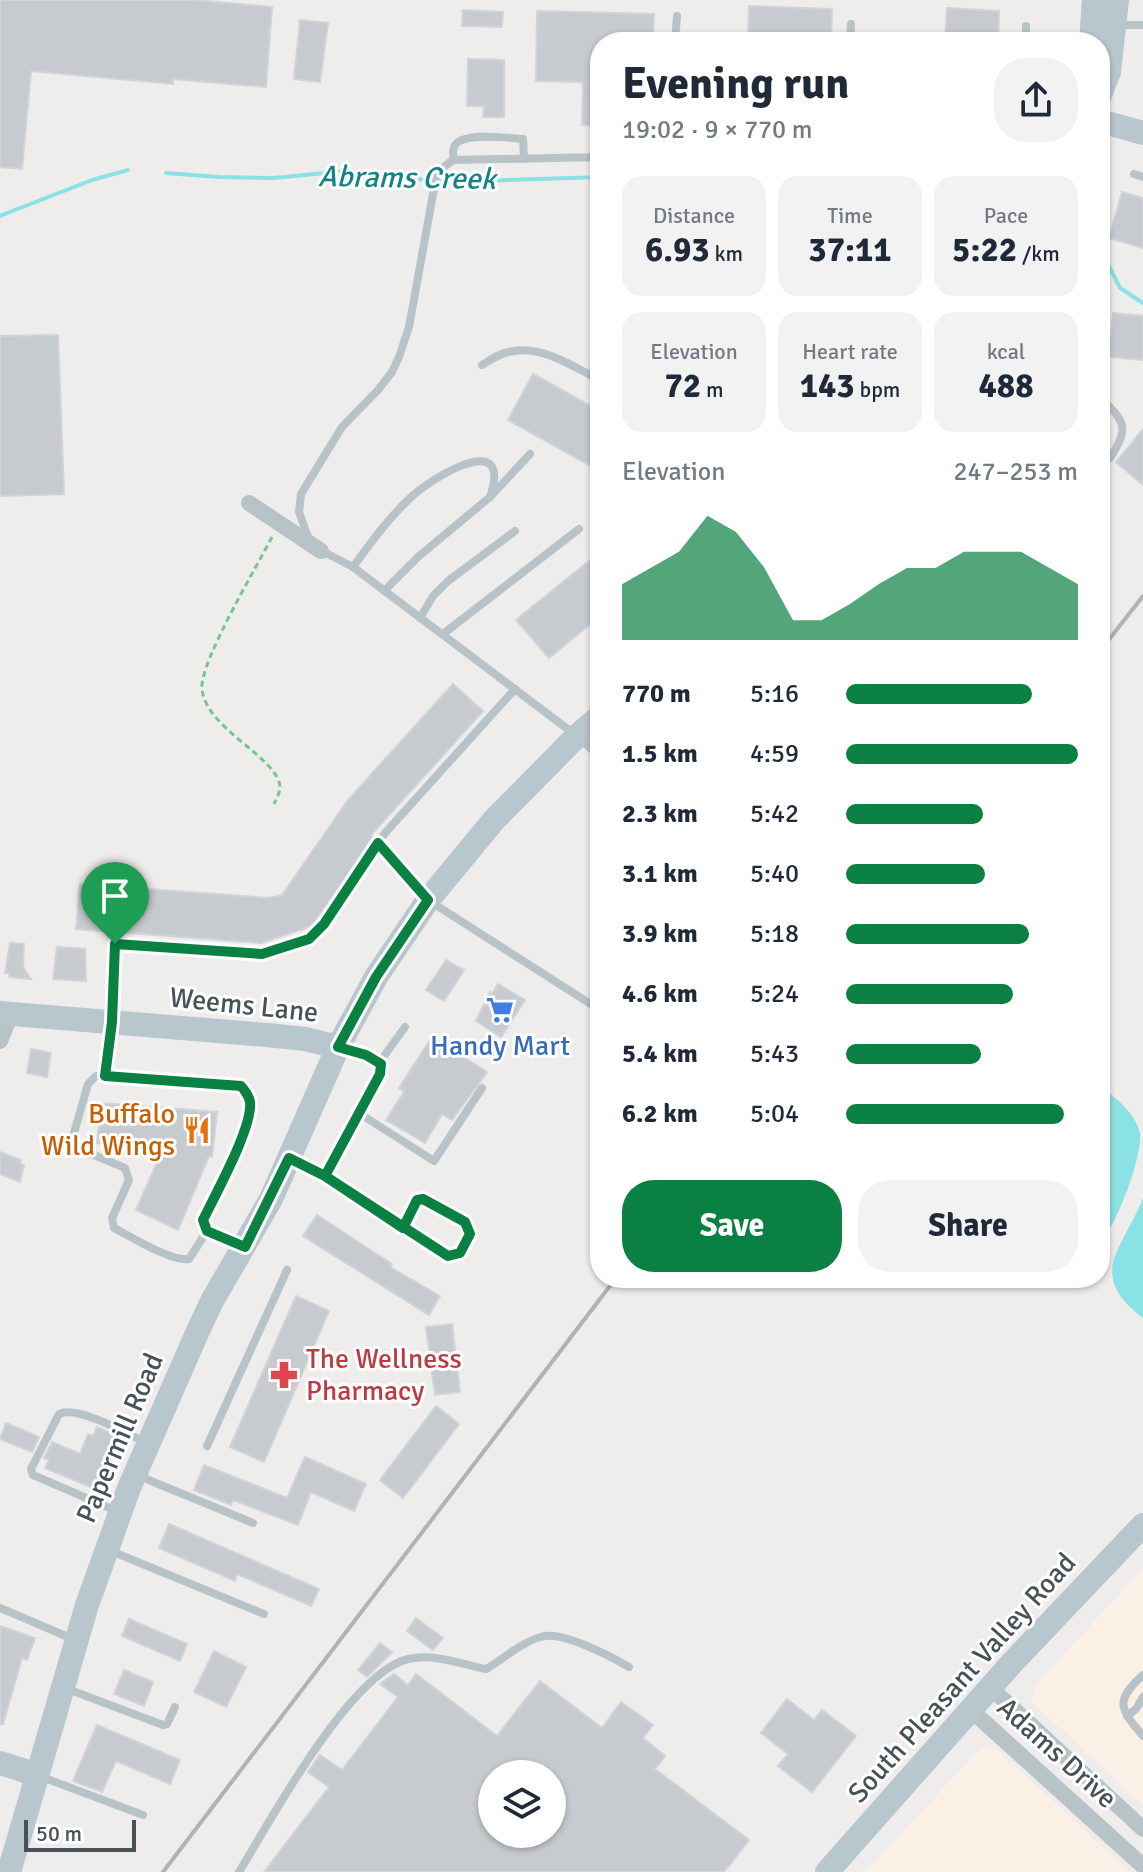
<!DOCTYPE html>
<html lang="en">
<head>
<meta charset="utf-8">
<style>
  :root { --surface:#fff; --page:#f2f2f3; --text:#1f2937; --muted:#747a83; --accent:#0b8043 }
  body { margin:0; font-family:Signika,sans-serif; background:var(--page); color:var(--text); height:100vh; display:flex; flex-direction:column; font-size:30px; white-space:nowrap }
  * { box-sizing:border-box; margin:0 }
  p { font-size:26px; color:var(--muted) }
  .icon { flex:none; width:44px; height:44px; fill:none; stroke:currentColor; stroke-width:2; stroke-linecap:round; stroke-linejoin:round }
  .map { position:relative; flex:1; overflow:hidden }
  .details { position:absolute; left:590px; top:32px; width:520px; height:1256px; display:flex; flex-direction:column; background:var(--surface); border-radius:32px; box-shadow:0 2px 6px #0004 }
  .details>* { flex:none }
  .fabs { position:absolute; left:478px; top:1760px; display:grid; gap:16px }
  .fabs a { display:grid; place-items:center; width:88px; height:88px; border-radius:50%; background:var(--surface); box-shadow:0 2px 6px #0004; font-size:40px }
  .scale { position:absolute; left:24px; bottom:20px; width:112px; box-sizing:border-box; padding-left:8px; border:4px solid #465258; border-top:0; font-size:22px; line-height:28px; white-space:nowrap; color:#465258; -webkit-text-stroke:6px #fff; paint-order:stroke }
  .pin { position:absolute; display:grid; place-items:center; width:68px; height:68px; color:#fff; margin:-82px -34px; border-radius:50% 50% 50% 0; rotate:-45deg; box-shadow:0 0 8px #0007 }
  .pin .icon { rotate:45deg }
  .round { display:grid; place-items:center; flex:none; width:84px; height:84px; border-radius:32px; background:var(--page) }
  .summary { display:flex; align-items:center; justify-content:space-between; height:136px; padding:0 32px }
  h1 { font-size:44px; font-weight:800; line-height:60px }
  .stats { display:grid; grid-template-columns:repeat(3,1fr); gap:12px; height:136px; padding:8px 32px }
  .stats div { display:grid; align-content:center; border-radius:20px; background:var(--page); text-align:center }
  .stats b { font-size:34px; font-weight:800 }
  .stats small { font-size:22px; font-weight:400 }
  .stats p { font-size:22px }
  .chart { height:224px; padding:16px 32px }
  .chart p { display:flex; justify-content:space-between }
  .chart svg { width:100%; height:144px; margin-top:8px; fill:var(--accent); opacity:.7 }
  .primary-button { display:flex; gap:16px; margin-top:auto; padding:16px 32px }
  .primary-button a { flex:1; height:92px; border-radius:32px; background:var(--accent); color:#fff; font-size:32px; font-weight:800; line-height:92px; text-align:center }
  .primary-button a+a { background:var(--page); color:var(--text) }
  ul { padding:0 32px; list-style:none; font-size:26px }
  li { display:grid; grid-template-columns:128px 96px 1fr; align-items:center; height:60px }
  li i { height:20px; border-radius:10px; background:var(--accent) }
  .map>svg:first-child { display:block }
  .commercial { fill:#faf0e5 }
  .water { fill:#8be2e5 }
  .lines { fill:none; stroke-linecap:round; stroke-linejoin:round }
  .stream { stroke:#8be2e5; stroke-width:4 }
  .building { fill:#c7cacf; stroke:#d0d3d7; stroke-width:2; fill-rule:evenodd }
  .path { stroke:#76c691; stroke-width:3; stroke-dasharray:6 4; stroke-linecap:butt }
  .lane { stroke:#b8c3c8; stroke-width:8 }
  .street { stroke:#b8c3c8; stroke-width:16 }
  .secondary { stroke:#b8c6cd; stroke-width:24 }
  .rail { stroke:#aeb3b6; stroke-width:4 }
  .route-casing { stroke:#fff; stroke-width:16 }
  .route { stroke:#0b8043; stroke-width:10 }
  .labels { text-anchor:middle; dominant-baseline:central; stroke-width:6; stroke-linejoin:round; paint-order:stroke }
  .street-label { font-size:28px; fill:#465258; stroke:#fff }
  .shop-label { font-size:28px; fill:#366cbe; stroke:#fff }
  .food-label { font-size:28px; fill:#c56008; stroke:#fff; text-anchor:end }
  .health-label { font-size:28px; fill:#be3a42; stroke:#fff; text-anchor:start }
  .water-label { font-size:30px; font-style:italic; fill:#148386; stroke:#fff }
</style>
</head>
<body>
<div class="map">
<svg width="1143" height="1872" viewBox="0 0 1143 1872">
  <rect width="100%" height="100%" fill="#efecec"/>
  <g class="commercial">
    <polygon points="1143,1569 1143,1805 1033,1703 1032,1697 1037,1683"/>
    <polygon points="987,1746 998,1750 1130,1872 865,1872 980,1749"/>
  </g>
  <g class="water">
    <path d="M1100,1085C1114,1097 1136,1113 1140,1133C1143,1156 1116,1227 1100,1243Z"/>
    <path d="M1143,1198V1318C1085,1274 1123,1249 1143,1198Z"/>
  </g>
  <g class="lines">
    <g class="stream">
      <polyline points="166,173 219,177 274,178 345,171 444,182 600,177"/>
      <polyline points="0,216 92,180 128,170"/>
      <polyline points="1100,248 1120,288 1143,303"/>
    </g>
  </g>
  <g class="building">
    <polygon points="0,0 193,0 272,7 266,87 173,79 173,84 31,71 22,169 0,167"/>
    <polygon points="749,6 832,9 831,42 748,42"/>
    <polygon points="947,8 999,11 998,42 945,42"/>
    <polygon points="463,10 503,12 502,27 462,26"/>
    <polygon points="537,11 654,14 653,42 600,42 600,126 582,125 583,82 536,81"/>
    <polygon points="300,20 328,23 320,82 294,79"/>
    <polygon points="468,59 504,60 504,117 483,117 484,106 467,106"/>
    <polygon points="1122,192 1143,198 1143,248 1109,238"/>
    <polygon points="1113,313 1143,316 1143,360 1109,357"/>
    <polygon points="58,335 64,494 0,496 0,336"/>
    <polygon points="533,374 600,411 600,471 508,420"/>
    <polygon points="1143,429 1143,485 1116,462"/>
    <polygon points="600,552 600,616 549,658 516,620"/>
    <polygon points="453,684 483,711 371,835 374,837 312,926 261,943 76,929 80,884 268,898 282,895 348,800"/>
    <polygon points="10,943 24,944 23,967 31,979 9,977 9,973 5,973"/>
    <polygon points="57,947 85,949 86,981 53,979"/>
    <polygon points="446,960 464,970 444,1001 426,990"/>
    <polygon points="498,984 525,1000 501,1037 476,1021 490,992 492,994"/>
    <polygon points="432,1037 487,1072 452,1120 442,1114 425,1143 386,1120 404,1092 399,1088"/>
    <polygon points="31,1049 51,1053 47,1077 27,1073"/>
    <polygon points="101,1103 217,1112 212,1157 209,1156 178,1230 136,1210 159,1158 123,1154 123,1146 97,1143"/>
    <polygon points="0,1152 21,1160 20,1163 24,1165 20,1182 0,1174"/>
    <polygon points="317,1215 392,1264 390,1267 440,1296 429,1315 303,1236"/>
    <polygon points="296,1296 329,1311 264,1462 230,1447"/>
    <polygon points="452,1324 460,1392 435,1395 426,1327"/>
    <polygon points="436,1406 459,1424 403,1498 380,1480"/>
    <polygon points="6,1423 39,1437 32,1452 0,1439"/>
    <polygon points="97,1427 118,1436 95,1489 45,1468 49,1460 44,1458 52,1442 80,1454 88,1434 93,1436"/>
    <polygon points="305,1457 366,1484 354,1511 311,1492 298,1525 233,1500 231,1505 194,1490 204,1465 287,1498"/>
    <polygon points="169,1524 319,1589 311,1606 237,1574 235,1581 159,1548"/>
    <polygon points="416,1618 443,1638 433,1650 407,1631"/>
    <polygon points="129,1619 187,1644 180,1661 122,1636"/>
    <polygon points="0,1626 35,1638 27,1660 22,1658 3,1724 0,1724"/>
    <polygon points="380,1643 392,1652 367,1677 358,1670"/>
    <polygon points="214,1651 246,1667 226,1707 194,1692"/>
    <polygon points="124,1670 153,1682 144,1706 114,1694"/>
    <path d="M394,1674L408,1685L416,1674L497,1736L540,1681L602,1728L621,1702L653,1725L643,1738L665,1756L655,1769L749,1840L724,1872H264L329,1787L308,1772L320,1755L342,1770L398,1697L380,1684ZM492,1774H552V1834H492Z"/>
    <polygon points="787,1699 814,1720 822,1710 856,1736 812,1792 778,1766 788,1754 761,1733"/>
    <polygon points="97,1725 180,1760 170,1784 116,1761 102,1792 73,1781"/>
  </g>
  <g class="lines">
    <path class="path" d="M272,537C257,566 200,662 202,688C204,728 279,758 280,787C280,793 276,799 274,804"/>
    <g class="lane">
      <polyline points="1115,25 1143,25"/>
      <polyline points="1026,26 1026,42"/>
      <polyline points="675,42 677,16"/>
      <polyline points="850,42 851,24"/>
      <path d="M453,160C454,155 452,151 454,147C460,131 509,138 523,139L524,159"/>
      <polyline points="1134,174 1143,177"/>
      <path d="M482,365C489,361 497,355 505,353C539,342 571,366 600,380"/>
      <path d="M1100,397C1125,422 1130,427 1110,458L1100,451"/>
      <polyline points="308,537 299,512 301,494 342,427 378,390 392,372 399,357 409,327 437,172 453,160 600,157"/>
      <polyline points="320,550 353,567 577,736 600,757"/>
      <path d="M353,567C370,544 387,520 408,500C429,479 514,426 490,497"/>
      <polyline points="384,591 418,557 490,497 530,454"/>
      <polyline points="420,618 433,596 448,581 515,531"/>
      <polyline points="443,634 579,529"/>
      <polyline points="378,843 428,900 600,1010"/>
      <polyline points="379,1063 405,1027"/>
      <polyline points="105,1076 112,1022 115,944 262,954 309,939 324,924 385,833 515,689"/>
      <polyline points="357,1112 434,1161 482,1088"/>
      <path d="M293,1159C347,1187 396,1224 448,1256L460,1253L470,1234L465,1222L423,1199L417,1200L403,1228"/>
      <polyline points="325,1176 380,1074 381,1064 366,1055 339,1047"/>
      <path d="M207,1231L189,1259C171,1262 132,1237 114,1228L112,1218L129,1180L125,1168L82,1150L72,1140L88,1084L96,1076H102L241,1086C245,1091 249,1095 250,1102C253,1126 215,1195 203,1220L207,1231L240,1245"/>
      <polyline points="207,1446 287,1270"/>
      <polyline points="139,1476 253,1523"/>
      <path d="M119,1512L33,1475L31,1469L59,1414C77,1405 126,1433 145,1442"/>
      <polyline points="111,1551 264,1614"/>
      <polyline points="0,1608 73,1639"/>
      <path d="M1143,1675C1114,1701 1120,1709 1143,1736"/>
      <polyline points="65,1688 163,1725 167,1724 175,1707"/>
      <polyline points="1127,1716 1136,1709 1143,1697"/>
      <polyline points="42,1777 143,1815"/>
      <path d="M239,1872C270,1821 350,1673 408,1659C433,1653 461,1664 486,1669C503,1659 522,1642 541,1637C561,1630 610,1656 629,1667"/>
    </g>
    <g class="street">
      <polyline points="249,503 321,551"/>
      <polyline points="0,1041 11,1014"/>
      <polyline points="991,1688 1143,1829"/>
      <polyline points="971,1710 1143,1866"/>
    </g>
    <g class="secondary">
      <polyline points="1091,42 1094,0"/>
      <polyline points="1100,95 1109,72 1117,0"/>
      <polyline points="1100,121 1143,133"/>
      <polyline points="0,1013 267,1035 305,1039 338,1047"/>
      <polyline points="0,1763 38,1775"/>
      <polyline points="9,1872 87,1605 129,1488 197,1333 212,1301 271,1199 338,1047 376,977 428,900 494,820 577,736 600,716"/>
      <polyline points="827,1872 1012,1663 1143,1525"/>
    </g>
    <g class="rail">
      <polyline points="1100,651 1143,596"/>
      <polyline points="163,1872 616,1278"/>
    </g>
  </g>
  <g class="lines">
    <g class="route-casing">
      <path id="route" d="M115,944L112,1022L105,1076L241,1086C245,1091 249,1095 250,1102C253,1127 215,1195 203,1220L207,1231L245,1247L289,1158L325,1176L403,1228L417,1200L423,1199L465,1222L470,1234L460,1253L448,1256L325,1176L380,1074L381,1064L366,1055L338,1047L376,977L428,900L378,843L324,924L309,939L262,954L115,944"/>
    </g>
    <use href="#route" class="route"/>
  </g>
  <defs>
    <g id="supermarket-bare" transform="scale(2.16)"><path d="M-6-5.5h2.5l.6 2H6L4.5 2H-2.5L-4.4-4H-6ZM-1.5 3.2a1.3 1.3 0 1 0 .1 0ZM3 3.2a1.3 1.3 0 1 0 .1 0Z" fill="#3f7fe0" stroke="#fff" stroke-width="2.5" paint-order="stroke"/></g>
    <g id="restaurant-bare" transform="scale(2.16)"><path d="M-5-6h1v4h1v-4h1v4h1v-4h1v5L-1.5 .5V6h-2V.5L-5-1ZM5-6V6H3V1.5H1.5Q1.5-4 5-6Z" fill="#e8710a" stroke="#fff" stroke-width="2.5" paint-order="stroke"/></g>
    <g id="pharmacy-bare" transform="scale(2.16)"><path d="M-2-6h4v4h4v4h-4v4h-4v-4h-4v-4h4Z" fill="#e0444e" stroke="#fff" stroke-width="2.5" paint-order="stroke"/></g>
  </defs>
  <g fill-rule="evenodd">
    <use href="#supermarket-bare" x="500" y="1010"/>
    <use href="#restaurant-bare" x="197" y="1130"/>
    <use href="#pharmacy-bare" x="284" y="1375"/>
  </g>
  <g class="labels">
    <g class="street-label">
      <text transform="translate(244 1005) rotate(6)">Weems Lane</text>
      <text transform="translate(120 1438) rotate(-67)">Papermill Road</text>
      <text transform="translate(962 1678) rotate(-48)">South Pleasant Valley Road</text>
      <text transform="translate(1057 1753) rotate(42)">Adams Drive</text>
    </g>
    <g class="shop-label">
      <text x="500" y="1046">Handy Mart</text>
    </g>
    <g class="food-label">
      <text x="175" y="1114">Buffalo<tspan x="175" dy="32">Wild Wings</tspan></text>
    </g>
    <g class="health-label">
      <text x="306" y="1359">The Wellness<tspan x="306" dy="32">Pharmacy</tspan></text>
    </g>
    <g class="water-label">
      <text transform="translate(407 178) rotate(1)">Abrams Creek</text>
    </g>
  </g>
</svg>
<div class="fabs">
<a><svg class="icon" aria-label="layers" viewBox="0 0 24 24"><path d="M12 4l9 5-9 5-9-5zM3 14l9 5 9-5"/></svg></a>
</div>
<div class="scale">50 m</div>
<div class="pin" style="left:115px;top:944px;background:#1e9e55"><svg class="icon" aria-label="arrive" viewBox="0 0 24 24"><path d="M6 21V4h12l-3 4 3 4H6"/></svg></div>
<section class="details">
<div class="summary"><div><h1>Evening run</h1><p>19:02 · 9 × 770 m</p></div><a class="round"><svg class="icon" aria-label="share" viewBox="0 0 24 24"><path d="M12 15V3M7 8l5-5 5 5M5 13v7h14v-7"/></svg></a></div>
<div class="stats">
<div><p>Distance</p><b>6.93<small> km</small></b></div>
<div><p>Time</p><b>37:11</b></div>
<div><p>Pace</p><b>5:22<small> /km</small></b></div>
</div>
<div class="stats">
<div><p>Elevation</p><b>72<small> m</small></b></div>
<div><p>Heart rate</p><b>143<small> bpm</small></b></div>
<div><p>kcal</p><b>488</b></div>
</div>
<div class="chart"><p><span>Elevation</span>247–253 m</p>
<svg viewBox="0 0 160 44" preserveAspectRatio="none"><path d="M0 44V27L10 22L20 17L30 6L40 11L50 22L60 38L70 38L80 33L90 27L100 22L110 22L120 17L130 17L140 17L150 22L160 27V44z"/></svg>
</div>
<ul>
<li><b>770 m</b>5:16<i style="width:80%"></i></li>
<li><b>1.5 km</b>4:59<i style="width:100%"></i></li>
<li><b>2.3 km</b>5:42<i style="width:59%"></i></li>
<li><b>3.1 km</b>5:40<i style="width:60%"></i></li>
<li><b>3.9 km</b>5:18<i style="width:79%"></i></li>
<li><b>4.6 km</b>5:24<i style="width:72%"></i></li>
<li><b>5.4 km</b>5:43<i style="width:58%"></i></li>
<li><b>6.2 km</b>5:04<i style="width:94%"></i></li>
</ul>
<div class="primary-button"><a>Save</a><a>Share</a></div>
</section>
</div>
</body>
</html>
